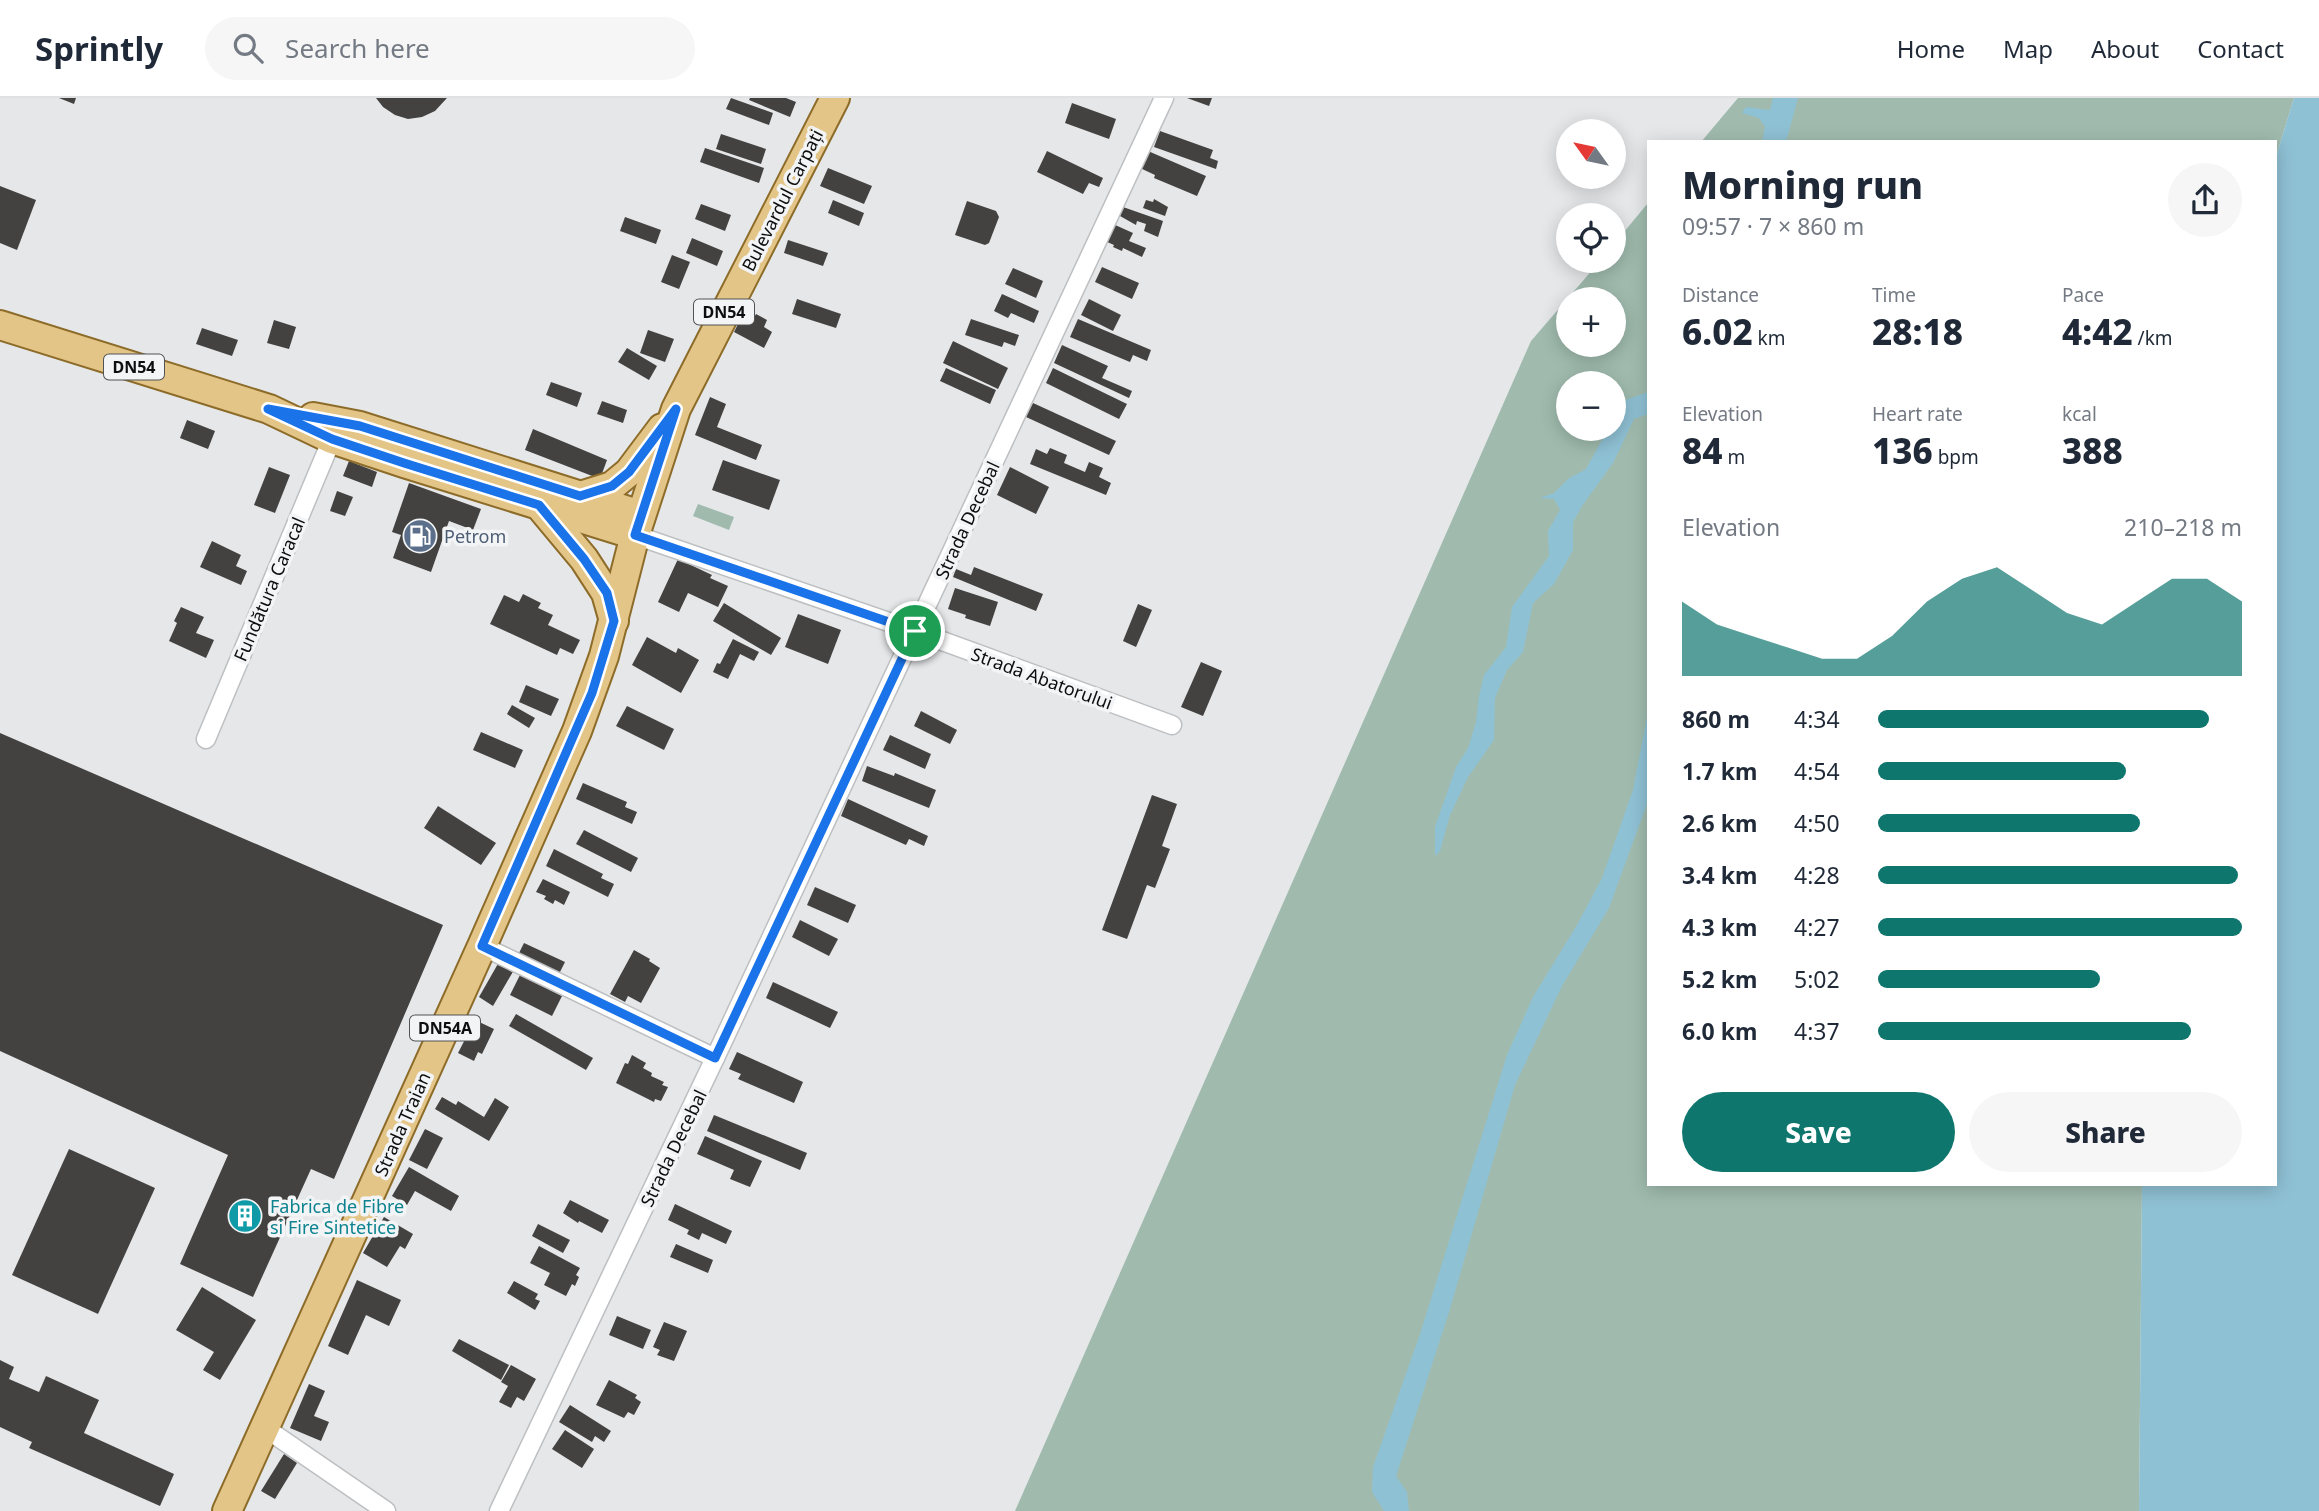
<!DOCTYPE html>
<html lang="en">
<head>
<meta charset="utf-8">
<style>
  :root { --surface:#fff; --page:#f6f6f7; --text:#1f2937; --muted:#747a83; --line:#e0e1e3; --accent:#0f766e }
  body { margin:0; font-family:"Noto Sans",sans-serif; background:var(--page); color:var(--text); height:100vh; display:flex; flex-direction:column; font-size:26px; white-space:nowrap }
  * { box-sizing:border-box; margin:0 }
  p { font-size:23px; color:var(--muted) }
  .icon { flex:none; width:38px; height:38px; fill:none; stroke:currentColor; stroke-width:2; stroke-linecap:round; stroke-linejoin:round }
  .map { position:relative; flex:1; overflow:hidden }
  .details { position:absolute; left:1647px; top:42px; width:630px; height:1046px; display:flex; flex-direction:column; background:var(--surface); border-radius:0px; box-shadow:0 4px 18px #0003 }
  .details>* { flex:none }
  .needle { width:46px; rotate:303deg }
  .fabs { position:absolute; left:1556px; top:21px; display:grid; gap:14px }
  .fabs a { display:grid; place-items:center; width:70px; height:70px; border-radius:50%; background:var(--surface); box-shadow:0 4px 18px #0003; font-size:35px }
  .pin { position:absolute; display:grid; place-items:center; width:60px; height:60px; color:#fff; margin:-30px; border:4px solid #fff; border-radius:50%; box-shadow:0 2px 7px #0007 }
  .round { display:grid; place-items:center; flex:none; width:74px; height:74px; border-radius:37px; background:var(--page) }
  .overview { display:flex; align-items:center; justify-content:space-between; height:119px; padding:0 35px }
  h1 { font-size:38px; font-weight:800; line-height:52px }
  .figures { display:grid; grid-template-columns:repeat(3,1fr); gap:10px; height:119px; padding:7px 35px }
  .figures div { display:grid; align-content:center }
  .figures b { font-size:35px; font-weight:800 }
  .figures small { font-size:19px; font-weight:400 }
  .figures p { font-size:19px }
  .chart { height:196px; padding:14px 35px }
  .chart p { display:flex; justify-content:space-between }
  .chart svg { width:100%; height:126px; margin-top:7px; fill:var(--accent); opacity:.7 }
  .cta { display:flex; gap:14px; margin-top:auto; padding:14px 35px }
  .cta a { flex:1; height:80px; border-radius:42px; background:var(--accent); color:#fff; font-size:28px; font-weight:800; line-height:80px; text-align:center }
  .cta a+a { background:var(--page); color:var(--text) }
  ul { padding:0 35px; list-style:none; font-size:23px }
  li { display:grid; grid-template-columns:112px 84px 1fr; align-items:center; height:52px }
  li i { height:18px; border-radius:9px; background:var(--accent) }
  header { display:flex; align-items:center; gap:42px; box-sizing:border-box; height:98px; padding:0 35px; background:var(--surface); border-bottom:2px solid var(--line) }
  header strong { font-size:33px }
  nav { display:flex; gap:38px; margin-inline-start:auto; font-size:24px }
  .search { width:490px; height:63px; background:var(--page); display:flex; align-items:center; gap:18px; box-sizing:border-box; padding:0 24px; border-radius:38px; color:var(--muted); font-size:26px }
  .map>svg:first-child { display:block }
  .green { fill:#a0bbae; fill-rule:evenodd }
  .water { fill:#8fc1d4 }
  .building { fill:#444240 }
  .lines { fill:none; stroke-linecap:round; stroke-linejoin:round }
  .minor-casing { stroke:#bdbfc1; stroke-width:21 }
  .primary-casing { stroke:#8d6c29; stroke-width:32 }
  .minor { stroke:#fff; stroke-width:18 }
  .primary { stroke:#e4c588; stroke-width:28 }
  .route-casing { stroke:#fff; stroke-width:14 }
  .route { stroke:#1a73e8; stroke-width:9 }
  .labels { text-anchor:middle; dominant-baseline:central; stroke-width:7; stroke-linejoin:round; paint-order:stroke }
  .shield { fill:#f2f4f6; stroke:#525354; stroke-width:2 }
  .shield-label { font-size:16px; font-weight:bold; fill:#0d0e0e }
  .street-label { font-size:18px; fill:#0d0e0e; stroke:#f2f4f6 }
  .service-label { font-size:18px; fill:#4e5e75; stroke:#f2f4f6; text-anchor:start }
  .culture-label { font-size:18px; fill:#0d838f; stroke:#f2f4f6; text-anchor:start }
</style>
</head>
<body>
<header>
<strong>Sprintly</strong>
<div class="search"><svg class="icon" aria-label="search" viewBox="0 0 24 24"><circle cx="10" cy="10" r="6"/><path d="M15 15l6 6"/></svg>Search here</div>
<nav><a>Home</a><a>Map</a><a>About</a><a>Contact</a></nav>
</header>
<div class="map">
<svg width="2319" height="1413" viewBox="0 0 2319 1413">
  <rect width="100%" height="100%" fill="#e5e7e9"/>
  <g class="green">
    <polygon points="1738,0 2294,0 2275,62 2275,44 1701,44"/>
    <path d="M1648,105V1087H2142L2139,1413H1015L1531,243L1600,163H1614V146ZM1568,201H1614V247H1568ZM1568,285H1614V331H1568Z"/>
    <polygon points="698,406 734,419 729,432 693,418"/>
  </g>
  <g class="water">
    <polygon points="1773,0 1798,0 1786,44 1762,44 1765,29 1759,20 1742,15 1746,9 1770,12"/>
    <polygon points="2294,0 2319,0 2319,1413 2139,1413 2142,1087 2275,1087 2275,62"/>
    <polygon points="1648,294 1648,316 1634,321 1613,365 1582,408 1573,424 1573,452 1554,486 1533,505 1523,554 1507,572 1495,600 1494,642 1468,679 1450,717 1440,753 1435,758 1435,729 1456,669 1468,650 1476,624 1479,598 1484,577 1506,549 1512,509 1549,458 1548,433 1560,412 1554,401 1540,400 1554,395 1568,381 1586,371 1608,331 1614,331 1614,306"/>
    <polygon points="1648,614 1648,703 1609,810 1562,888 1515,987 1450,1211 1396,1378 1407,1394 1409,1413 1384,1413 1372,1394 1373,1369 1420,1236 1507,957 1533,899 1577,827 1602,780 1633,692"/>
  </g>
  <g class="building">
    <polygon points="59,0 76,0 74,6"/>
    <polygon points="376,0 447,0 435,13 422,19 408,21 395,17 383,9"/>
    <polygon points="731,0 773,15 769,27 726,11"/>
    <polygon points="750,0 786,0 796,4 790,19 749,2"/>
    <polygon points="1187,0 1212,0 1209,8"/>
    <polygon points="1072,5 1116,21 1109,41 1065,25"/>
    <polygon points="1160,33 1213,52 1210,60 1218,63 1216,71 1154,49"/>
    <polygon points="721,36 766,51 761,66 716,51"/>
    <polygon points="705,50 764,70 759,85 700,64"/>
    <polygon points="1047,53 1103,80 1099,89 1089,85 1083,96 1037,74"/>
    <polygon points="1148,53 1206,78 1197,98 1154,80 1155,77 1140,70"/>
    <polygon points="828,70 872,88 864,106 820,88"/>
    <polygon points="0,88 36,102 17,152 0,145"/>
    <polygon points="1154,101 1168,109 1165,118 1143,110 1146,102 1153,104"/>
    <polygon points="833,102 864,115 859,128 828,115"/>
    <polygon points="967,103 996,113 999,119 989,145 985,147 955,137"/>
    <polygon points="701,106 731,117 725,133 695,121"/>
    <polygon points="1123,109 1163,123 1158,139 1144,133 1146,126 1137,123 1136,127 1120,118"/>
    <polygon points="625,119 661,132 656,146 620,133"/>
    <polygon points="1113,126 1133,135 1129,143 1146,150 1142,159 1123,150 1122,153 1113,149 1114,147 1105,143"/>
    <polygon points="692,140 723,153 717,168 686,155"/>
    <polygon points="788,142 828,155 823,168 784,155"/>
    <polygon points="672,157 690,164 679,191 661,184"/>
    <polygon points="1102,169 1139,185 1132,201 1095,184"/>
    <polygon points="1013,170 1043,183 1036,200 1005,186"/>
    <polygon points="1002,196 1039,213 1034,225 1011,215 1008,220 994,213"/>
    <polygon points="797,201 841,216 836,230 792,216"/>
    <polygon points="1089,201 1121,217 1113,233 1081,217"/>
    <polygon points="756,216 767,222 764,229 772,234 764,250 734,234 741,220 751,225"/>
    <polygon points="971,221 1019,237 1015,248 1004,244 1002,249 965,237"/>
    <polygon points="1078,221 1151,252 1147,263 1133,257 1130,264 1070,239"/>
    <polygon points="274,222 296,229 289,251 267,245"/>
    <polygon points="202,230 238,242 232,258 196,246"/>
    <polygon points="648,232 674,241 665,264 640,255"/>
    <polygon points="953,243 1008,270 998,291 943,265"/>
    <polygon points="1062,247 1108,268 1102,280 1132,293 1129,300 1054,265"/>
    <polygon points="627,250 657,268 649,282 618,264"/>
    <polygon points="946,270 996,292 990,306 940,283"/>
    <polygon points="1053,270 1127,306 1119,321 1046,285"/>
    <polygon points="551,284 582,295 577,309 546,297"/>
    <polygon points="710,299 726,306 717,329 762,347 756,362 695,337"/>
    <polygon points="602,303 627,312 623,325 597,316"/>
    <polygon points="1033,305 1116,343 1109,357 1026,319"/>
    <polygon points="187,322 215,333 208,351 180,340"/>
    <polygon points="533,331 607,362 600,381 525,352"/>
    <polygon points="1050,350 1067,357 1064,365 1085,374 1089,364 1103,370 1099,379 1111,385 1106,397 1030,366 1036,351 1047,356"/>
    <polygon points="723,362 780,382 769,412 712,392"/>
    <polygon points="349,363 377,374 372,389 343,378"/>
    <polygon points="269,369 290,377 275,415 254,407"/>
    <polygon points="1010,369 1049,389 1036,416 997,397"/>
    <polygon points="409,385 481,411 473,432 449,423 431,474 393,460 401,437 392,434"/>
    <polygon points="337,393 353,399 345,418 330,413"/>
    <polygon points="212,443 241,457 236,468 247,473 241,487 200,469"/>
    <polygon points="678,461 712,477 710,480 728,488 718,509 688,495 679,514 658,504"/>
    <polygon points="974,469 1043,496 1036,513 953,479 956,471 971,477"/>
    <polygon points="955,490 998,504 990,528 965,520 966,517 948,511"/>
    <polygon points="523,496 541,505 538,510 553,517 548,527 580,542 573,556 560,550 557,557 490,526 504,497 519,504"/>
    <polygon points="724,505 781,540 771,557 713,523"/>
    <polygon points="1138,506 1152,512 1136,549 1123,543"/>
    <polygon points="181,509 204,519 196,535 214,542 206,560 169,543 177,525 174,523"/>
    <polygon points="798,516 841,532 828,566 785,549"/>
    <polygon points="647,539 676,555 678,550 699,562 681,595 632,567"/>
    <polygon points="733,541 759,554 754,563 740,556 728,581 713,574 717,565 720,566"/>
    <polygon points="1201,564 1222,573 1203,618 1181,609"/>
    <polygon points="526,587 559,601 551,618 519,604"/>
    <polygon points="512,607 535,620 529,630 507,616"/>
    <polygon points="627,608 674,631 664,652 616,628"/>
    <polygon points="921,613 957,632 950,646 914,628"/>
    <polygon points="481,634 523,652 515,670 473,652"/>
    <polygon points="0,635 443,827 334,1081 311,1071 253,1199 180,1166 228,1057 0,953"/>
    <polygon points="890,637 931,656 925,671 883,652"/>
    <polygon points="867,668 894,678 895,675 936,692 929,710 862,683"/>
    <polygon points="583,685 627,704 625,709 637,714 632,726 576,701"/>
    <polygon points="1152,697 1177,706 1162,748 1170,751 1155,790 1147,787 1127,841 1102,832"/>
    <polygon points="848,701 928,738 924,748 909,741 906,747 841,718"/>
    <polygon points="438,708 496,745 481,767 424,730"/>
    <polygon points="584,732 638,760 631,774 576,746"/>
    <polygon points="554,751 603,776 601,780 614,786 608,799 546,768"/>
    <polygon points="543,781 570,794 564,807 555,802 553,806 544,801 546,798 536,794"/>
    <polygon points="815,789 856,807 848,825 807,807"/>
    <polygon points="800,822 838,841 829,858 792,839"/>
    <polygon points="524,845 565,864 559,876 518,857"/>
    <polygon points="634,852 650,861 649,863 660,870 641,905 628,898 625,904 610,896"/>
    <polygon points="499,864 514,872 493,908 479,899"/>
    <polygon points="520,877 562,898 552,918 510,897"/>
    <polygon points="773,884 838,914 830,930 766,900"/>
    <polygon points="516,916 593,960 586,972 509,928"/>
    <polygon points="475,922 494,931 482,956 478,954 474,963 458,955"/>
    <polygon points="737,954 803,984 794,1005 738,981 741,976 729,971"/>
    <polygon points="632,957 646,965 643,970 652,975 651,978 664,984 662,987 668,989 661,1003 655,1001 654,1004 616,985 625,965 628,966"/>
    <polygon points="442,999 456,1007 458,1003 484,1019 495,1000 509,1009 489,1043 435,1011"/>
    <polygon points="714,1017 807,1055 800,1072 707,1033"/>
    <polygon points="425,1031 443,1040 427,1071 409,1062"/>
    <polygon points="705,1038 762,1063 750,1089 730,1081 734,1072 697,1056"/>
    <polygon points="69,1051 155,1090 98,1216 12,1177"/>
    <polygon points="409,1069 459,1098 451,1113 415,1093 407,1107 392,1098"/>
    <polygon points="570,1102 609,1122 602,1135 579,1123 578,1125 563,1115"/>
    <polygon points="675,1106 732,1133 726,1146 702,1135 699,1142 687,1136 689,1132 668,1122"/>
    <polygon points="384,1119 413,1136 405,1151 400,1148 387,1169 363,1155"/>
    <polygon points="538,1126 570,1142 563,1155 532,1138"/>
    <polygon points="676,1146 713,1162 708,1175 670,1159"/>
    <polygon points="539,1148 580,1170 576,1177 579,1179 575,1188 572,1186 566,1198 544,1187 550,1175 530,1165"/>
    <polygon points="357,1182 401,1202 389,1228 366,1217 348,1257 328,1248"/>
    <polygon points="514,1183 538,1196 535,1201 540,1203 535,1212 507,1195"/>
    <polygon points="202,1189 256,1222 220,1282 203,1272 214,1254 176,1232"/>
    <polygon points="617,1218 651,1232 643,1251 609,1237"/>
    <polygon points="664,1224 687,1233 674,1263 657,1257 660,1252 653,1249"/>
    <polygon points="459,1241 509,1267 501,1282 452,1253"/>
    <polygon points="0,1262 14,1269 9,1281 39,1294 46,1278 99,1302 84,1335 174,1376 160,1408 29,1350 32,1344 0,1329"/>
    <polygon points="511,1267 536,1281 524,1303 517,1299 511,1310 499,1304 508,1288 501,1284"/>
    <polygon points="609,1282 637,1297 635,1300 641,1304 634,1317 628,1314 624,1320 596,1307"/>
    <polygon points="309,1286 325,1293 314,1318 329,1324 321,1343 290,1330"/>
    <polygon points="570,1307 611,1333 604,1344 595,1338 592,1344 559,1324"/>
    <polygon points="565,1332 594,1351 582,1370 552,1351"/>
    <polygon points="284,1356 297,1365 275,1401 261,1393"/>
  </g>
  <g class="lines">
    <g class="minor-casing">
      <g id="minor">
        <polyline points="635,437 915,533 1172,627"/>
        <polyline points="206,641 332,341"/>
        <polyline points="482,848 715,960"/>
        <polyline points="265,1330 386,1413"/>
        <polyline points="499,1413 715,960 1164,0"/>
      </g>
    </g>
    <g class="primary-casing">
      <g id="primary">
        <polyline points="0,227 269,311 332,341 404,365 635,437"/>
        <polyline points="313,319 360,328 641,417"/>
        <polyline points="580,398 612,388 629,374 662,330"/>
        <polyline points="539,407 584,461 606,495 614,523"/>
        <polyline points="227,1413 482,848 577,633 604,558 635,437 676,311 835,0"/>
      </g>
    </g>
    <use href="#minor" class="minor"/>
    <use href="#primary" class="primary"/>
  </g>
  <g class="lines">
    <g class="route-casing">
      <polygon id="route" points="268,311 360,328 580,398 612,388 629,374 676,311 635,437 915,533 715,960 482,848 592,595 614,523 607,495 584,461 539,407 404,365 332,341"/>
    </g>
    <use href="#route" class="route"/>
  </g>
  <defs>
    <g id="fuel-disc" transform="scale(1.75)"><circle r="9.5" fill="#5c6f8a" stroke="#f2f4f6"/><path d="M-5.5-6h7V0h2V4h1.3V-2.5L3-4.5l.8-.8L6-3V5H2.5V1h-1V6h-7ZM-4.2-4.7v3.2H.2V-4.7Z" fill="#fff"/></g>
    <g id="building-disc" transform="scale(1.75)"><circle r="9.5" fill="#0f9aa8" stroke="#f2f4f6"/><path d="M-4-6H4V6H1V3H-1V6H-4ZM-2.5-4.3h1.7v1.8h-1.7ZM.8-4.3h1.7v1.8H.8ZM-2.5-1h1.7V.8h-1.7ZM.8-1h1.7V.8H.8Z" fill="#fff"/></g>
  </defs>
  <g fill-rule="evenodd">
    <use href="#fuel-disc" x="420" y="438"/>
    <use href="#building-disc" x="245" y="1118"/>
  </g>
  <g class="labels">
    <g class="shield">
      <rect x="694" y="201.5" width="60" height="25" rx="5"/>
      <rect x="104" y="256.5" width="60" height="25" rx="5"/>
      <rect x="410" y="917.5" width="70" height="25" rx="5"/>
    </g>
    <g class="shield-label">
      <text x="724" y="214">DN54</text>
      <text x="134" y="269">DN54</text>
      <text x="445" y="930">DN54A</text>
    </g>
    <g class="street-label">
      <text transform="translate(782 102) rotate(-63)">Bulevardul Carpați</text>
      <text transform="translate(967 422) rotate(-65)">Strada Decebal</text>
      <text transform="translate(269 491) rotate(-67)">Fundătura Caracal</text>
      <text transform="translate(1042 580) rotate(20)">Strada Abatorului</text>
      <text transform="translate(402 1026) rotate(-66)">Strada Traian</text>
      <text transform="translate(673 1050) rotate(-64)">Strada Decebal</text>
    </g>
    <g class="service-label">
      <text x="444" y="438">Petrom</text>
    </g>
    <g class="culture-label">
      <text x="270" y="1108">Fabrica de Fibre<tspan x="270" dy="21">si Fire Sintetice</tspan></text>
    </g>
  </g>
</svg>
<div class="fabs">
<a><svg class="needle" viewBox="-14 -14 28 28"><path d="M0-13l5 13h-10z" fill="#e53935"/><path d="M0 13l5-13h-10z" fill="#747a83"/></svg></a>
<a><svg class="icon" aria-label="locate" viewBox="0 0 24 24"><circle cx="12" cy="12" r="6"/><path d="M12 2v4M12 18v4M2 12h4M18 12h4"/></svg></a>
<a>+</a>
<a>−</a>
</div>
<div class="pin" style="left:915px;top:533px;background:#1e9e55"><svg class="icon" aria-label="arrive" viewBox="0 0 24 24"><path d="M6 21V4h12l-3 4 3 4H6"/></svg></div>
<section class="details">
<div class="overview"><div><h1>Morning run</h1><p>09:57 · 7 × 860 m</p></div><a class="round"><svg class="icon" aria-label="share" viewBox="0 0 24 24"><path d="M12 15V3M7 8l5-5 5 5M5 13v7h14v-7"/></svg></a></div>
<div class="figures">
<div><p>Distance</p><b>6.02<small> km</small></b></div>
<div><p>Time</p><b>28:18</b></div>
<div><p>Pace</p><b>4:42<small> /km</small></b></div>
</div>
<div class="figures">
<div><p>Elevation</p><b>84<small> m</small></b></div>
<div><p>Heart rate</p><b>136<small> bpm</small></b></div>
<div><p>kcal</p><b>388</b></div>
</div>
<div class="chart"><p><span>Elevation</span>210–218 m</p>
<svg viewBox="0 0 160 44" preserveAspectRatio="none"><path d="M0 44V18L10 26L20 30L30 34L40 38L50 38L60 30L70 18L80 10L90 6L100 14L110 22L120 26L130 18L140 10L150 10L160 18V44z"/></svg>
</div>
<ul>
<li><b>860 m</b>4:34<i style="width:91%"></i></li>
<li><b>1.7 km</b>4:54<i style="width:68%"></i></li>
<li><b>2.6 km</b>4:50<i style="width:72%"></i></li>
<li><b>3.4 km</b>4:28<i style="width:99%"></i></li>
<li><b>4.3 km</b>4:27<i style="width:100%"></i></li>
<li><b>5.2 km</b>5:02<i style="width:61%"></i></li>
<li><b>6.0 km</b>4:37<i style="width:86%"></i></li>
</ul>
<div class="cta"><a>Save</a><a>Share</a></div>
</section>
</div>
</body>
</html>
